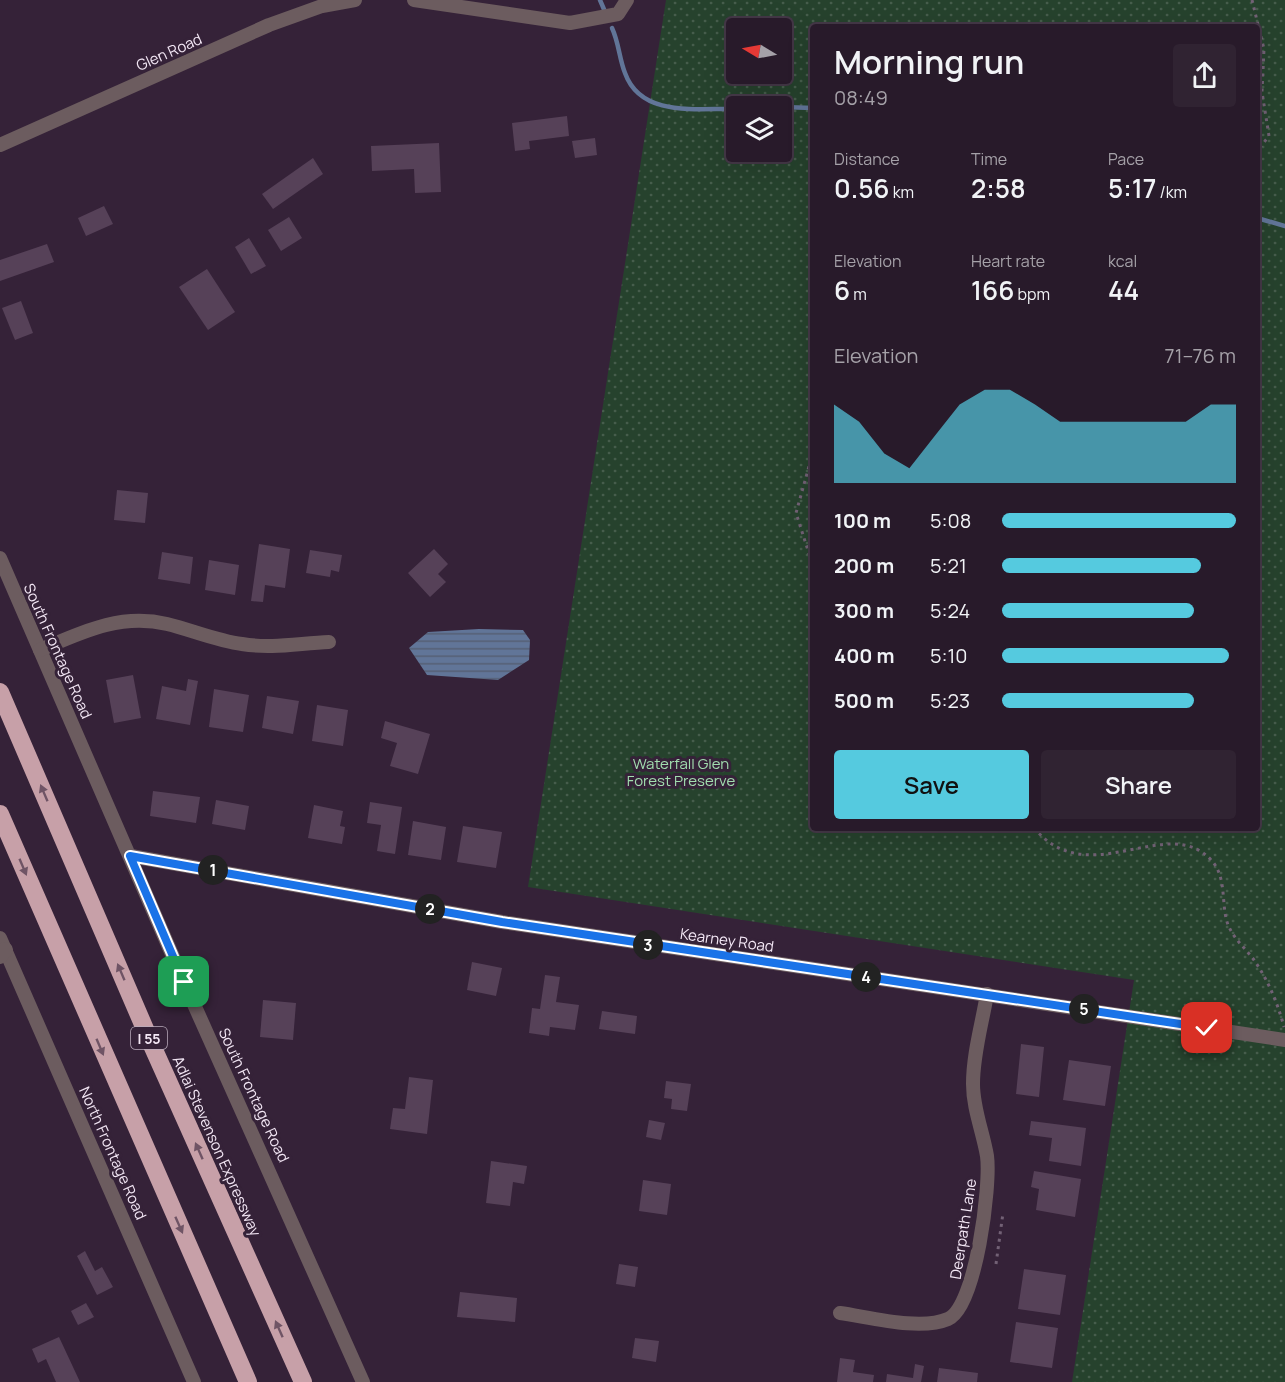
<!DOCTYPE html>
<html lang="en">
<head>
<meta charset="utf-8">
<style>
  :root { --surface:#281a2a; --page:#302332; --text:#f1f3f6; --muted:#a5a1a8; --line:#443847; --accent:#55cadf }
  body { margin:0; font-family:Manrope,sans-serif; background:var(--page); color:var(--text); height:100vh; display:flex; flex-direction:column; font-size:22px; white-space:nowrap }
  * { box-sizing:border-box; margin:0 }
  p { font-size:20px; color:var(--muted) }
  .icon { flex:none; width:33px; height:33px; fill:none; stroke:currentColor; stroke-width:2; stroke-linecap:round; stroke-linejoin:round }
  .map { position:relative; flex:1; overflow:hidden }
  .details { position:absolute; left:810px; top:24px; width:450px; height:807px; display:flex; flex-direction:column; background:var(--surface); border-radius:6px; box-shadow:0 6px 24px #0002,0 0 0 2px var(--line) }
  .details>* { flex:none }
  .needle { width:39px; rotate:280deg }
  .fabs { position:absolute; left:726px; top:18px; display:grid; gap:12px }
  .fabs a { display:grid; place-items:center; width:66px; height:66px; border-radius:6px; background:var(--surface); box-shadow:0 6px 24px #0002,0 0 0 2px var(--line); font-size:30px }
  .pin { position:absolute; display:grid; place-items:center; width:51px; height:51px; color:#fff; margin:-26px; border-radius:12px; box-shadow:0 3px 9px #0006 }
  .km { position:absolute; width:30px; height:30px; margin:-15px; border-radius:50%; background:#222; color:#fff; font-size:16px; line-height:30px; text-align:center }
  .round { display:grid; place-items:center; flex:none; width:63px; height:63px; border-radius:6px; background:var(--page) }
  .summary { display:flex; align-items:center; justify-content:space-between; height:102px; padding:0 24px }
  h1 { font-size:33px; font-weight:600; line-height:45px }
  .figures { display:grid; grid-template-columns:repeat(3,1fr); gap:9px; height:102px; padding:6px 24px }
  .figures div { display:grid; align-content:center }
  .figures b { font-size:26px; font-weight:600 }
  .figures small { font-size:16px; font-weight:400 }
  .figures p { font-size:16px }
  .chart { height:168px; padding:12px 24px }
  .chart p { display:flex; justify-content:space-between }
  .chart svg { width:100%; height:108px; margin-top:6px; fill:var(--accent); opacity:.7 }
  .action { display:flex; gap:12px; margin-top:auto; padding:12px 24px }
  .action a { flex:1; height:69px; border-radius:6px; background:var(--accent); color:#111; font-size:24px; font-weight:600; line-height:69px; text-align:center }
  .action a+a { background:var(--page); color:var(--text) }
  ul { padding:0 24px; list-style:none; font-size:20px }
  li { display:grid; grid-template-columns:96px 72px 1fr; align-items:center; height:45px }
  li i { height:15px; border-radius:8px; background:var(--accent) }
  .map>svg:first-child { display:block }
  .park { fill:url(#park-dots); fill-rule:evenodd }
  .water { fill:url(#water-rules) }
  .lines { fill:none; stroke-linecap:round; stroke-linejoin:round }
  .stream { stroke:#617598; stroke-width:4.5 }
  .building { fill:#564158 }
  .path { stroke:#726175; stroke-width:3; stroke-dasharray:3 4.5; stroke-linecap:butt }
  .minor { stroke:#6c5c5f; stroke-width:14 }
  .tertiary { stroke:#6c5c5f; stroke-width:16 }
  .motorway { stroke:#c7a0a8; stroke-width:18 }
  .oneway { fill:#6f5465 }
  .route-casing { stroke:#fff; stroke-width:12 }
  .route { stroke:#1a73e8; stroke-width:8 }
  .labels { text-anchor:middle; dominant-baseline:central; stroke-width:6; stroke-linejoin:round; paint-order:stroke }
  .shield { fill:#352238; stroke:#baacbc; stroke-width:1.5 }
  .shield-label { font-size:14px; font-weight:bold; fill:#f3e7f5 }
  .street-label { font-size:15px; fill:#f3e7f5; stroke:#352238 }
  .park-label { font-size:15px; fill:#a1ddae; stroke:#352238 }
</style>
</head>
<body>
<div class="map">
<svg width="1285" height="1382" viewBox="0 0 1285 1382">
  <defs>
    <pattern id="park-dots" width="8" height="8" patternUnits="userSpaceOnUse" patternTransform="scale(1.5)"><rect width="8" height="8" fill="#26422d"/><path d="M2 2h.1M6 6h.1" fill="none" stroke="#465d4c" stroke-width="1.8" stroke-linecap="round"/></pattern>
    <pattern id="water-rules" width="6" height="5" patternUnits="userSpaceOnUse" patternTransform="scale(1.5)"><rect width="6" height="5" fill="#617598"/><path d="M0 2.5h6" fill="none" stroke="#565f75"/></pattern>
  </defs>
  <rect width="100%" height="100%" fill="#352238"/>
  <path class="park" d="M666,0H1285V1382H1072L1134,980L528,887ZM813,27H1257V828H813ZM736,28H782V74H736ZM736,106H782V152H736Z"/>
  <polygon class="water" points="479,629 523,630 530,640 529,660 498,680 427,675 409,648 428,632"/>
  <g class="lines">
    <g class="stream">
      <polyline points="600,0 606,14"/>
      <path d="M612,28C619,43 619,58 625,73C641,118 698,108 736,109"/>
      <polyline points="782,107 813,108"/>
      <polyline points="1257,218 1285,226"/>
    </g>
  </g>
  <g class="building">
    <polygon points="567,116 569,136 529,141 530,149 515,151 512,123"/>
    <polygon points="595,138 597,155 575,158 572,141"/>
    <polygon points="439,143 441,192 415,193 414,169 372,171 371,146"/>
    <polygon points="313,158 323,174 273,209 262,194"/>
    <polygon points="104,206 113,224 86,236 78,218"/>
    <polygon points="289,217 302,238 281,251 268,230"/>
    <polygon points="249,238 266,266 251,274 235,247"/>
    <polygon points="47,244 54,262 0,281 0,260"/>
    <polygon points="207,269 235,312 208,330 179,287"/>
    <polygon points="21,301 33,333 15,340 2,308"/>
    <polygon points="117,490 148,493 145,523 114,520"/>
    <polygon points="259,544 290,549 285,588 265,585 263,602 251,601"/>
    <polygon points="434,549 448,564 438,574 446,582 430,597 408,573"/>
    <polygon points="310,550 342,555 339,572 331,570 330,577 306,573"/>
    <polygon points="162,552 193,557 190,584 158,579"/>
    <polygon points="209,560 239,565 235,595 205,590"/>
    <polygon points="133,675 141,718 114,723 106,680"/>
    <polygon points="188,679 198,681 190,725 156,719 162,686 186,691"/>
    <polygon points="214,689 249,695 243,732 209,727"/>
    <polygon points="267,696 299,701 293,734 262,728"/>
    <polygon points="317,705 348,710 343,746 312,741"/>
    <polygon points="385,721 430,734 418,774 390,766 397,743 381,738"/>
    <polygon points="153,791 200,797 196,823 150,816"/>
    <polygon points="216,800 249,806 245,830 212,824"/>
    <polygon points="370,802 402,807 395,854 377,851 381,825 367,823"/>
    <polygon points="314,805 343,811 340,826 345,827 342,844 308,838"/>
    <polygon points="413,821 446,827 441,860 408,855"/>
    <polygon points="463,826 502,832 496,868 457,862"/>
    <polygon points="472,962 502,968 496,996 467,990"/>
    <polygon points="545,975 560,977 556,1002 579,1005 575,1030 550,1027 549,1036 529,1033 532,1008 540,1009"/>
    <polygon points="263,1000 296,1003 293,1040 260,1037"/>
    <polygon points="602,1011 637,1016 635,1034 599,1029"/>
    <polygon points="1021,1044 1044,1047 1039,1097 1016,1094"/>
    <polygon points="1069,1060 1111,1066 1105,1106 1063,1100"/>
    <polygon points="409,1077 433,1080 427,1134 390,1129 393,1108 405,1109"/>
    <polygon points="666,1081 691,1084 687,1111 671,1109 672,1099 664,1098"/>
    <polygon points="649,1120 665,1123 661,1140 646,1137"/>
    <polygon points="1031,1121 1086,1128 1081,1166 1049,1161 1052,1138 1029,1135"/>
    <polygon points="491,1161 527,1166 524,1184 513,1182 510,1206 486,1203"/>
    <polygon points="1034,1171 1081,1179 1075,1217 1036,1210 1039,1189 1031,1187"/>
    <polygon points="643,1180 671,1184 667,1215 639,1211"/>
    <polygon points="85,1251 95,1271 102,1267 113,1287 97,1295 77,1256"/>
    <polygon points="619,1264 638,1267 635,1287 616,1284"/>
    <polygon points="1024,1269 1066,1275 1060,1315 1018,1309"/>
    <polygon points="460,1292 517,1298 515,1322 457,1317"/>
    <polygon points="86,1303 94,1317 78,1325 71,1311"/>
    <polygon points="1016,1322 1058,1328 1052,1368 1010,1362"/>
    <polygon points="59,1337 80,1382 56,1382 46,1359 38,1363 32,1349"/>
    <polygon points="635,1338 659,1341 656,1362 632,1358"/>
    <polygon points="840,1358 855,1360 853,1372 874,1375 873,1382 837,1382"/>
    <polygon points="915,1364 924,1366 921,1382 886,1382 887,1374 913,1378"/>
    <polygon points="939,1368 978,1373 977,1382 937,1382"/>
  </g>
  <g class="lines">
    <g class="path">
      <polyline points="1252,0 1264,49 1262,92 1269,136 1257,151"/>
      <polyline points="813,452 796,513 813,566"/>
      <path d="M1034,828C1089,894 1168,811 1212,861C1228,879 1220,908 1229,927C1235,940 1246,949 1254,960C1268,980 1278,1004 1284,1027"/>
      <polyline points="996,1264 1003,1213"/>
    </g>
    <g class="minor">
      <polyline points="414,0 570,23 618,14 627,0"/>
      <polyline points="0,145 269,25 322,6 355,0"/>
      <polyline points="0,558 184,982 363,1382"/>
      <path d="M40,650C82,632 120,613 167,624C192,630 217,641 242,644C272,649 300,643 329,642"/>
      <polyline points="131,856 502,922 1285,1040"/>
      <polyline points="0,938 194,1382"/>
      <path d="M840,1313C869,1317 920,1331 948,1319C976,1307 991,1185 987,1156C983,1132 973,1109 973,1084C973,1054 982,1024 987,994"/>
    </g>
    <polyline class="tertiary" points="0,956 5,950"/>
    <g class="motorway">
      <polyline points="0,692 151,1043 303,1382"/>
      <polyline points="0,814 248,1382"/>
    </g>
  </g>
  <defs><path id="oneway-solid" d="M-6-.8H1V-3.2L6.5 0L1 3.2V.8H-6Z" transform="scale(1.5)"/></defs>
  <g class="oneway">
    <use href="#oneway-solid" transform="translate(44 793) rotate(-113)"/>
    <use href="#oneway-solid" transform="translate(23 867) rotate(67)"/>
    <use href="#oneway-solid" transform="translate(121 972) rotate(-113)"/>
    <use href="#oneway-solid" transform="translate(100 1047) rotate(67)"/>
    <use href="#oneway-solid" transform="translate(199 1151) rotate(-114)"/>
    <use href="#oneway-solid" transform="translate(179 1225) rotate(66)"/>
    <use href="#oneway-solid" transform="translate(279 1329) rotate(-114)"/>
  </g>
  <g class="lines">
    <g class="route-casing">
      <polyline id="route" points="184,982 130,856 502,922 1207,1028"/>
    </g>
    <use href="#route" class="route"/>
  </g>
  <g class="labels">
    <rect class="shield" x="131" y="1027" width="36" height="22" rx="4.5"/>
    <g class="shield-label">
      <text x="149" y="1038">I 55</text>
    </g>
    <g class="street-label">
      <text transform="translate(169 52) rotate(-24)">Glen Road</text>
      <text transform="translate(58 651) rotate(66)">South Frontage Road</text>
      <text transform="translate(727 940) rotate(8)">Kearney Road</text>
      <text transform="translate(254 1095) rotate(65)">South Frontage Road</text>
      <text transform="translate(217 1146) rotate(66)">Adlai Stevenson Expressway</text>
      <text transform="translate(113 1153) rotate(66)">North Frontage Road</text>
      <text transform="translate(963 1229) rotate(-81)">Deerpath Lane</text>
    </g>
    <g class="park-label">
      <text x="681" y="763">Waterfall Glen<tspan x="681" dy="17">Forest Preserve</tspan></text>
    </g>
  </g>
</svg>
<div class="fabs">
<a><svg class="needle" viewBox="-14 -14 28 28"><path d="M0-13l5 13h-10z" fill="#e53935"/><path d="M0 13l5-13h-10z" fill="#a5a1a8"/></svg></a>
<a><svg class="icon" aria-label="layers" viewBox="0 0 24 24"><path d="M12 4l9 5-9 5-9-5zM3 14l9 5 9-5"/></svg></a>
</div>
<div class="pin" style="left:184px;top:982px;background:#1e9e55"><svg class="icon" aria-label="arrive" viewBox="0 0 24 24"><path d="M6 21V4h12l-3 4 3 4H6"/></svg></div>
<div class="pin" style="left:1207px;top:1028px;background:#d93025"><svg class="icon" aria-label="check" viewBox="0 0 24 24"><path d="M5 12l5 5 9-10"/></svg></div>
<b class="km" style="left:213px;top:870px">1</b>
<b class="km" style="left:430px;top:909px">2</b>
<b class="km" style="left:648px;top:945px">3</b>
<b class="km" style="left:866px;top:977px">4</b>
<b class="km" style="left:1084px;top:1009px">5</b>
<section class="details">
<div class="summary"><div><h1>Morning run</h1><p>08:49</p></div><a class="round"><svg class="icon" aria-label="share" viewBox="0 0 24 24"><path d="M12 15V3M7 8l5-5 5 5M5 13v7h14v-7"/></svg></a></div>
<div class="figures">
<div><p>Distance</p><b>0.56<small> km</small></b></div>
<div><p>Time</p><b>2:58</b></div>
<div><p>Pace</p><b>5:17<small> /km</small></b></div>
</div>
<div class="figures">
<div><p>Elevation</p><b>6<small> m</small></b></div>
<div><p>Heart rate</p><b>166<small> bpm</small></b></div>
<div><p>kcal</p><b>44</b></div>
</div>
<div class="chart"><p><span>Elevation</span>71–76 m</p>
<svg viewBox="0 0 160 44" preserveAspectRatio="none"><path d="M0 44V12L10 19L20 32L30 38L40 25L50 12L60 6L70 6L80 12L90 19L100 19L110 19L120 19L130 19L140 19L150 12L160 12V44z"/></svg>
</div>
<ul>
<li><b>100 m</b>5:08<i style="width:100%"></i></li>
<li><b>200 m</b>5:21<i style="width:85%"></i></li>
<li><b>300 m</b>5:24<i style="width:82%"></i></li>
<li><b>400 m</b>5:10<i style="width:97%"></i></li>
<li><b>500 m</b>5:23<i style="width:82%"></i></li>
</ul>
<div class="action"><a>Save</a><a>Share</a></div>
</section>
</div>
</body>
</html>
